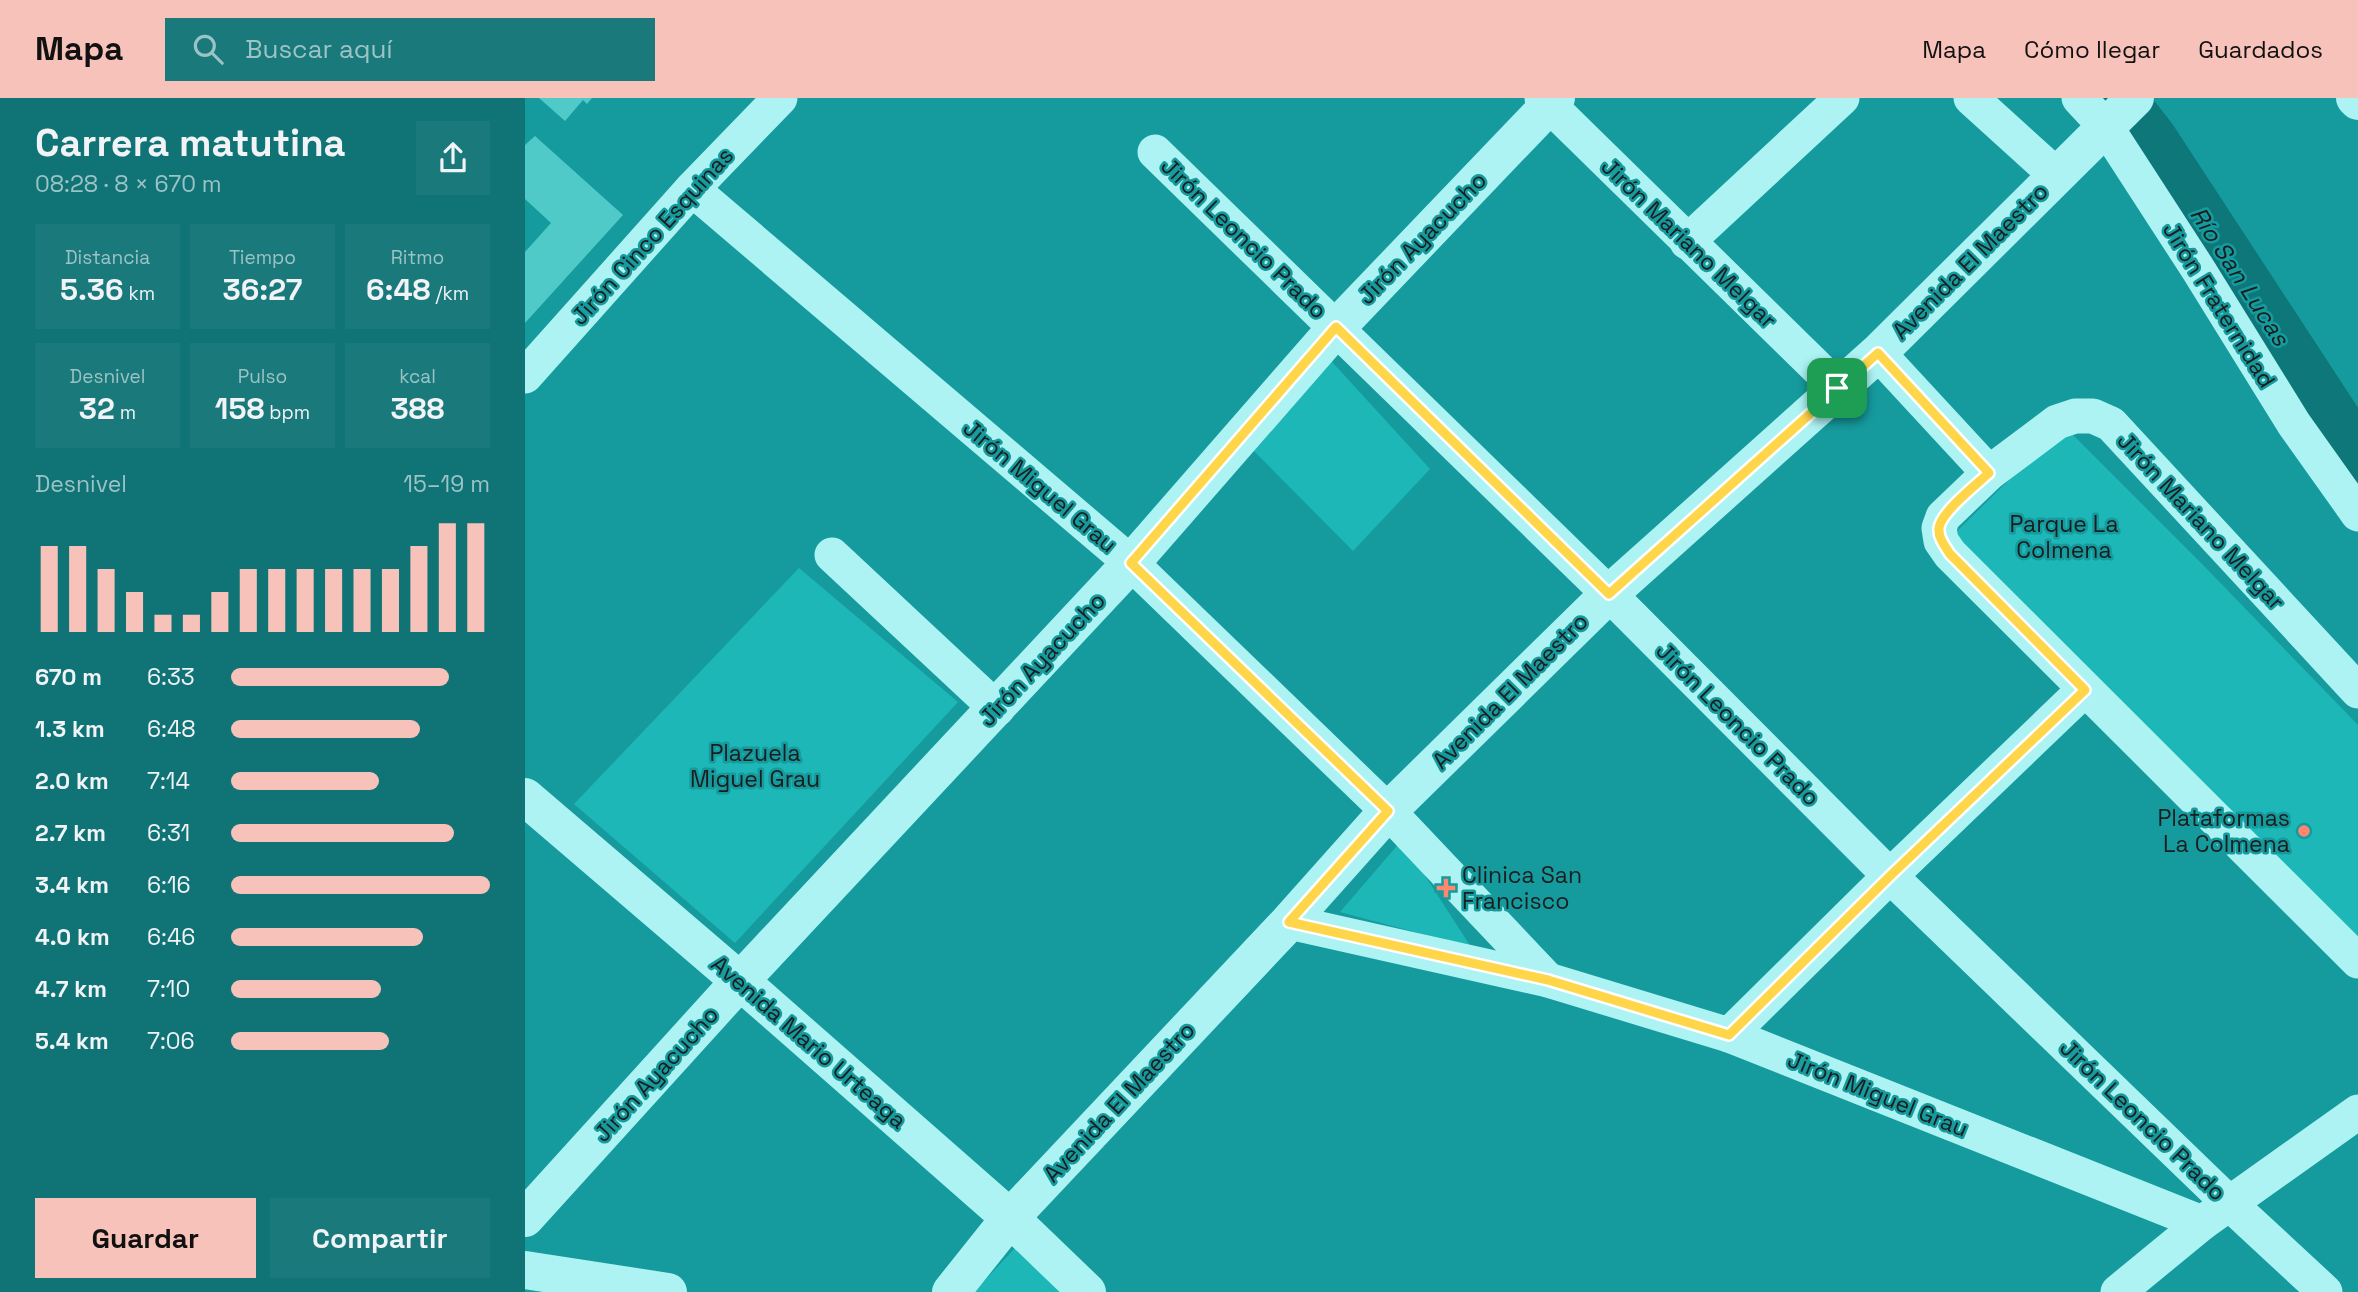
<!DOCTYPE html>
<html lang="es">
<head>
<meta charset="utf-8">
<style>
  :root { --surface:#107476; --page:#19797b; --text:#f1f3f6; --muted:#9cc3c5; --accent:#f7c2b9 }
  body { margin:0; font-family:"Space Grotesk",sans-serif; background:var(--page); color:var(--text); height:100vh; display:flex; flex-direction:column; font-size:26px; white-space:nowrap }
  * { box-sizing:border-box; margin:0 }
  p { font-size:23px; color:var(--muted) }
  .icon { flex:none; width:38px; height:38px; fill:none; stroke:currentColor; stroke-width:2; stroke-linecap:round; stroke-linejoin:round }
  .map { position:relative; flex:1; overflow:hidden }
  .drawer { display:flex; flex-direction:column; background:var(--surface); width:525px }
  .drawer>* { flex:none }
  .pin { position:absolute; display:grid; place-items:center; width:60px; height:60px; color:#fff; margin:-30px; border-radius:14px; box-shadow:0 4px 10px #0006 }
  .round { display:grid; place-items:center; flex:none; width:74px; height:74px; border-radius:0px; background:var(--page) }
  .headline { display:flex; align-items:center; justify-content:space-between; height:119px; padding:0 35px }
  h1 { font-size:38px; font-weight:700; line-height:52px }
  .stats { display:grid; grid-template-columns:repeat(3,1fr); gap:10px; height:119px; padding:7px 35px }
  .stats div { display:grid; align-content:center; border-radius:0px; background:var(--page); text-align:center }
  .stats b { font-size:30px; font-weight:700 }
  .stats small { font-size:19px; font-weight:400 }
  .stats p { font-size:19px }
  .chart { height:196px; padding:14px 35px }
  .chart p { display:flex; justify-content:space-between }
  .chart svg { width:100%; height:126px; margin-top:7px; stroke:var(--accent); stroke-width:6 }
  .cta { display:flex; gap:14px; margin-top:auto; padding:14px 35px }
  .cta a { flex:1; height:80px; border-radius:0px; background:var(--accent); color:#111; font-size:28px; font-weight:700; line-height:80px; text-align:center }
  .cta a+a { background:var(--page); color:var(--text) }
  ul { padding:0 35px; list-style:none; font-size:23px }
  li { display:grid; grid-template-columns:112px 84px 1fr; align-items:center; height:52px }
  li i { height:18px; border-radius:9px; background:var(--accent) }
  header { display:flex; align-items:center; gap:42px; box-sizing:border-box; height:98px; padding:0 35px; background:var(--accent); color:#111 }
  header strong { font-size:33px }
  nav { display:flex; gap:38px; margin-inline-start:auto; font-size:24px }
  .search { width:490px; height:63px; background:var(--page); display:flex; align-items:center; gap:18px; box-sizing:border-box; padding:0 24px; border-radius:0px; color:var(--muted); font-size:26px }
  main { display:flex; flex:1; min-height:0 }
  .map>svg:first-child { display:block }
  .green { fill:#1db7b7 }
  .lines { fill:none; stroke-linecap:round; stroke-linejoin:round }
  .river { stroke:#0e777a; stroke-width:54 }
  .building { fill:#50c9c9 }
  .minor { stroke:#adf3f3; stroke-width:35 }
  .tertiary { stroke:#adf3f3; stroke-width:38 }
  .route-casing { stroke:#fff; stroke-width:14 }
  .route { stroke:#ffd54a; stroke-width:9 }
  .poi-dot { fill:#ff876f; stroke:#159b9e; stroke-width:2.5 }
  .labels { text-anchor:middle; dominant-baseline:central; stroke-width:5; stroke-linejoin:round; paint-order:stroke }
  .street-label { font-size:23px; fill:#1d1d1d; stroke:#159b9e }
  .park-label { font-size:23px; fill:#1b1d1d; stroke:#159b9e }
  .poi-label { font-size:23px; fill:#1d1d1d; stroke:#159b9e; text-anchor:end }
  .water-label { font-size:24px; font-style:italic; fill:#191d1d; stroke:#159b9e }
</style>
</head>
<body>
<header>
<strong>Mapa</strong>
<div class="search"><svg class="icon" aria-label="search" viewBox="0 0 24 24"><circle cx="10" cy="10" r="6"/><path d="M15 15l6 6"/></svg>Buscar aquí</div>
<nav><a>Mapa</a><a>Cómo llegar</a><a>Guardados</a></nav>
</header>
<main>
<section class="drawer">
<div class="headline"><div><h1>Carrera matutina</h1><p>08:28 · 8 × 670 m</p></div><a class="round"><svg class="icon" aria-label="share" viewBox="0 0 24 24"><path d="M12 15V3M7 8l5-5 5 5M5 13v7h14v-7"/></svg></a></div>
<div class="stats">
<div><p>Distancia</p><b>5.36<small> km</small></b></div>
<div><p>Tiempo</p><b>36:27</b></div>
<div><p>Ritmo</p><b>6:48<small> /km</small></b></div>
</div>
<div class="stats">
<div><p>Desnivel</p><b>32<small> m</small></b></div>
<div><p>Pulso</p><b>158<small> bpm</small></b></div>
<div><p>kcal</p><b>388</b></div>
</div>
<div class="chart"><p><span>Desnivel</span>15–19 m</p>
<svg viewBox="0 0 160 44" preserveAspectRatio="none"><path d="M5 44V14M15 44V14M25 44V22M35 44V30M45 44V38M55 44V38M65 44V30M75 44V22M85 44V22M95 44V22M105 44V22M115 44V22M125 44V22M135 44V14M145 44V6M155 44V6"/></svg>
</div>
<ul>
<li><b>670 m</b>6:33<i style="width:84%"></i></li>
<li><b>1.3 km</b>6:48<i style="width:73%"></i></li>
<li><b>2.0 km</b>7:14<i style="width:57%"></i></li>
<li><b>2.7 km</b>6:31<i style="width:86%"></i></li>
<li><b>3.4 km</b>6:16<i style="width:100%"></i></li>
<li><b>4.0 km</b>6:46<i style="width:74%"></i></li>
<li><b>4.7 km</b>7:10<i style="width:58%"></i></li>
<li><b>5.4 km</b>7:06<i style="width:61%"></i></li>
</ul>
<div class="cta"><a>Guardar</a><a>Compartir</a></div>
</section>
<div class="map">
<svg width="1833" height="1194" viewBox="0 0 1833 1194">
  <rect width="100%" height="100%" fill="#159b9e"/>
  <g class="green">
    <polygon points="798,254 905,371 828,453 721,345"/>
    <polygon points="1539,328 1681,470 1833,627 1833,840 1426,439"/>
    <polygon points="274,470 433,604 210,845 49,706"/>
    <polygon points="877,742 946,849 815,814"/>
    <polygon points="490,1150 538,1194 449,1194"/>
  </g>
  <g class="lines">
    <polyline class="river" points="1593,0 1625,41 1833,359"/>
  </g>
  <g class="building">
    <polygon points="14,0 67,0 62,6 58,2 40,23"/>
    <polygon points="10,38 98,117 0,225 0,154 26,125 0,101 0,47"/>
  </g>
  <g class="lines">
    <g class="minor">
      <polyline points="1017,0 1313,290"/>
      <polyline points="1446,0 1531,77"/>
      <polyline points="1554,0 1581,29 1673,171 1769,326 1833,416"/>
      <polyline points="630,54 1084,496 1365,778 1705,1106 1800,1194"/>
      <polyline points="167,91 606,465 863,713 1023,882"/>
      <polyline points="1162,144 1317,0"/>
      <polyline points="1353,255 1464,375"/>
      <polyline points="0,278 167,91 255,0"/>
      <polyline points="307,457 472,611"/>
      <polyline points="1833,593 1586,326 1568,318 1550,318 1532,324 1464,375 1418,419 1414,430 1416,443 1425,456 1833,863"/>
      <polyline points="764,824 1023,882 1204,937 1677,1125"/>
      <polyline points="1204,937 1365,778 1560,591"/>
      <polyline points="1593,1194 1677,1125 1833,1014"/>
    </g>
    <g class="tertiary">
      <polyline points="1830,0 1833,3"/>
      <polyline points="0,699 215,883 485,1120 562,1194"/>
      <polyline points="0,1120 215,883 606,465 812,229 1031,0"/>
      <polyline points="0,1172 143,1194"/>
      <polyline points="426,1194 485,1120 764,824 863,713 1084,496 1353,255 1610,0"/>
    </g>
  </g>
  <g class="lines">
    <g class="route-casing">
      <path id="route" d="M811,229L1084,496L1353,255L1464,375C1452,386 1416,414 1414,430C1413,440 1420,448 1425,456L1560,592L1365,778L1204,937L1023,882L764,824L863,713L606,465Z"/>
    </g>
    <use href="#route" class="route"/>
  </g>
  <g class="poi-dot">
    <circle cx="1779" cy="733" r="7"/>
    <path d="M917.5 779.5h7v7h7v7h-7v7h-7v-7h-7v-7h7z"/>
  </g>
  <g class="labels">
    <g class="street-label">
      <text transform="translate(127 138) rotate(-48)">Jirón Cinco Esquinas</text>
      <text transform="translate(719 140) rotate(44)">Jirón Leoncio Prado</text>
      <text transform="translate(897 140) rotate(-46)">Jirón Ayacucho</text>
      <text transform="translate(1164 145) rotate(44)">Jirón Mariano Melgar</text>
      <text transform="translate(1445 163) rotate(-45)">Avenida El Maestro</text>
      <text transform="translate(1694 207) rotate(58)">Jirón Fraternidad</text>
      <text transform="translate(515 388) rotate(40)">Jirón Miguel Grau</text>
      <text transform="translate(1676 423) rotate(47)">Jirón Mariano Melgar</text>
      <text transform="translate(517 561) rotate(-47)">Jirón Ayacucho</text>
      <text transform="translate(985 593) rotate(-45)">Avenida El Maestro</text>
      <text transform="translate(1213 626) rotate(45)">Jirón Leoncio Prado</text>
      <text transform="translate(284 944) rotate(41)">Avenida Mario Urteaga</text>
      <text transform="translate(131 976) rotate(-48)">Jirón Ayacucho</text>
      <text transform="translate(1353 996) rotate(22)">Jirón Miguel Grau</text>
      <text transform="translate(594 1004) rotate(-47)">Avenida El Maestro</text>
      <text transform="translate(1618 1022) rotate(44)">Jirón Leoncio Prado</text>
    </g>
    <g class="park-label">
      <text x="1539" y="426">Parque La<tspan x="1539" dy="26">Colmena</tspan></text>
      <text x="230" y="655">Plazuela<tspan x="230" dy="26">Miguel Grau</tspan></text>
    </g>
    <g class="poi-label">
      <text x="1765" y="720">Plataformas<tspan x="1765" dy="26">La Colmena</tspan></text>
      <text x="937" y="777" text-anchor="start">Clinica San<tspan x="937" dy="26">Francisco</tspan></text>
    </g>
    <g class="water-label">
      <text transform="translate(1715 178) rotate(57)">Río San Lucas</text>
    </g>
  </g>
</svg>
<div class="pin" style="left:1312px;top:290px;background:#1e9e55"><svg class="icon" aria-label="arrive" viewBox="0 0 24 24"><path d="M6 21V4h12l-3 4 3 4H6"/></svg></div>
</div>
</main>
</body>
</html>
